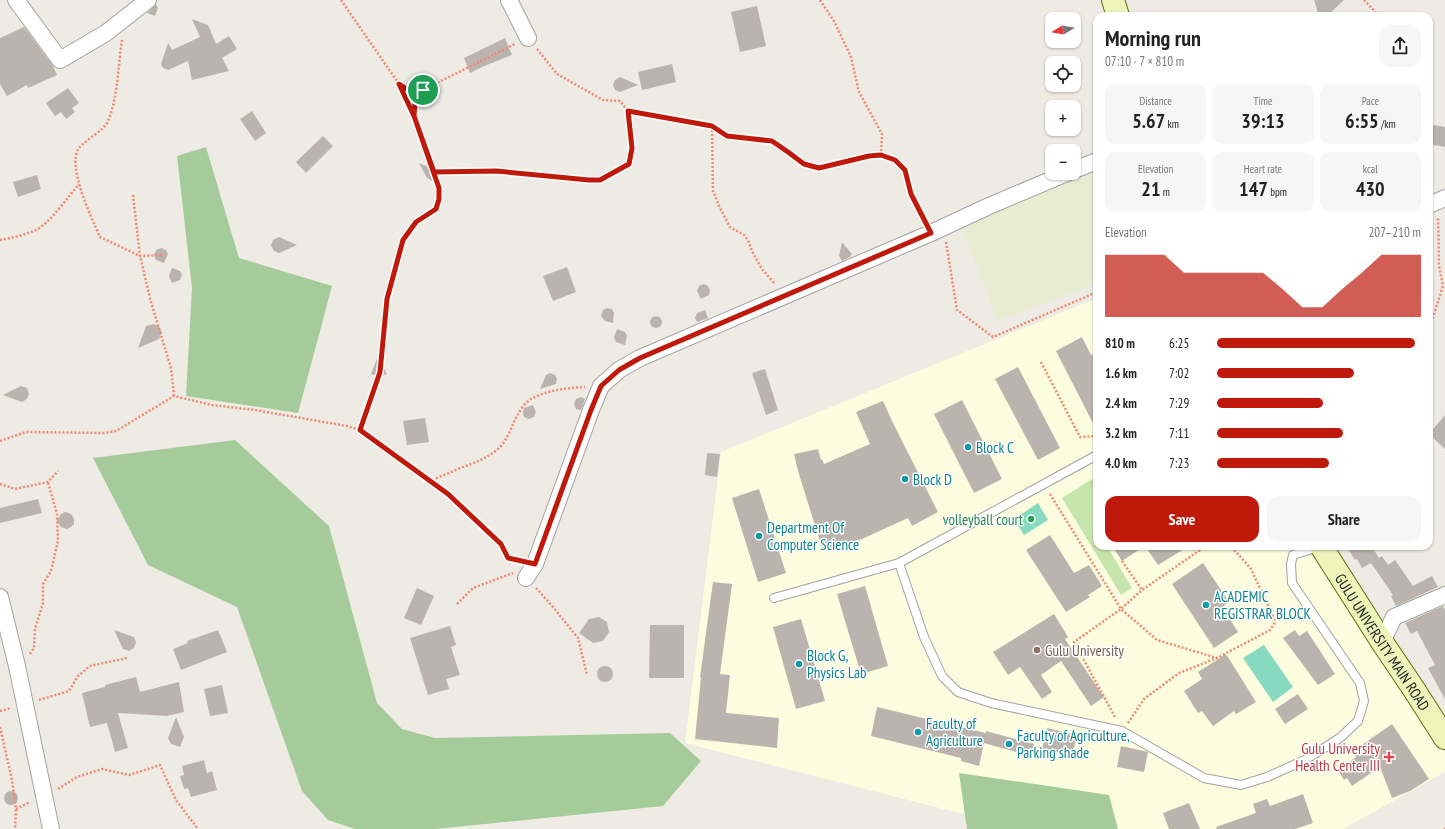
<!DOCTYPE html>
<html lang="en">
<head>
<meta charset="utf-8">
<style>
  :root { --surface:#fff; --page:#f6f6f6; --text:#222; --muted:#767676; --accent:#bf190c }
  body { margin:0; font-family:"PT Sans Narrow",sans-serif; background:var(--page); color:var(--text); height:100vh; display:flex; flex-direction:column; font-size:15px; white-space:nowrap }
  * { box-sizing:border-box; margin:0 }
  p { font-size:13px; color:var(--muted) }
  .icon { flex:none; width:22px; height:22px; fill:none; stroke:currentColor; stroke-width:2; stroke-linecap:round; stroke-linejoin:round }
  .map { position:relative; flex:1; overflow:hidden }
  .panel { position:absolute; left:1093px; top:12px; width:340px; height:538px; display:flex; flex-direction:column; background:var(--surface); border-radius:12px; box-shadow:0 1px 3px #0004 }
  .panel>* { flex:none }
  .needle { width:26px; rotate:259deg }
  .buttons { position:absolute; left:1045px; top:12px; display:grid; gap:8px }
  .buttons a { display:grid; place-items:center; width:36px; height:36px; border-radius:8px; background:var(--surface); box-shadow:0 1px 3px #0004; font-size:20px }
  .pin { position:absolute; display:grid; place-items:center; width:34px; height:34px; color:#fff; margin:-17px; border:2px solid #fff; border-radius:50%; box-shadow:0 1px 4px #0007 }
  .round { display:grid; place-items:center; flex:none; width:42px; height:42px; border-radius:12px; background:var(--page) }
  .summary { display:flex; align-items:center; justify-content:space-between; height:68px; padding:0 12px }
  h1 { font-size:22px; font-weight:800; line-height:30px }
  .metrics { display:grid; grid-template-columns:repeat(3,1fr); gap:6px; height:68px; padding:4px 12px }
  .metrics div { display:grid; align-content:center; border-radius:10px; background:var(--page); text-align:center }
  .metrics b { font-size:20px; font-weight:800 }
  .metrics small { font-size:11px; font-weight:400 }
  .metrics p { font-size:11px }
  .chart { height:112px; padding:8px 12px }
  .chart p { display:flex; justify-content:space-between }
  .chart svg { width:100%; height:72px; margin-top:4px; fill:var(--accent); opacity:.7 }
  .primary-button { display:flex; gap:8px; margin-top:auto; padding:8px 12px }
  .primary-button a { flex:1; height:46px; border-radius:12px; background:var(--accent); color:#fff; font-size:16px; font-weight:800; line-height:46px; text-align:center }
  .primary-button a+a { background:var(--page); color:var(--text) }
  ul { padding:0 12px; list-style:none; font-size:13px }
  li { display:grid; grid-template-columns:64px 48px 1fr; align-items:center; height:30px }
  li i { height:10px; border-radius:5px; background:var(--accent) }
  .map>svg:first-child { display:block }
  .education { fill:#fbfdde }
  .farmland { fill:#e8ecd0 }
  .grass { fill:#c5e5ad }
  .forest { fill:#a6cb9b }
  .pitch { fill:#87d9bf }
  .building { fill:#bbb4ae }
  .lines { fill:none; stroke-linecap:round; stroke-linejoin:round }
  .lane-casing { stroke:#a2a2a2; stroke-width:10 }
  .street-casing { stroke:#a2a2a2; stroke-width:18 }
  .secondary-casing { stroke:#5c6e0b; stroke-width:24 }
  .path { stroke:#f18872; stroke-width:2.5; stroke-dasharray:2 2; stroke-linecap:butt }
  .lane { stroke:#fff; stroke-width:8 }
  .street { stroke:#fff; stroke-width:16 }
  .secondary { stroke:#eef5bb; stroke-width:22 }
  .route-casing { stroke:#fff; stroke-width:8 }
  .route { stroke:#bf190c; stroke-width:5 }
  .culture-dot { fill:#0f9aa8; stroke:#fff; stroke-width:1.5 }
  .leisure-dot { fill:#2e9e5b; stroke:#fff; stroke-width:1.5 }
  .education-dot { fill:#8d6e63; stroke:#fff; stroke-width:1.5 }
  .health-dot { fill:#e0444e; stroke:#fff; stroke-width:1.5 }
  .labels { text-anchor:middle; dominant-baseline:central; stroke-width:3; stroke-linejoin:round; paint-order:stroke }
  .culture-label { font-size:15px; fill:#0d838f; stroke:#fff; text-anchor:start }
  .leisure-label { font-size:15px; fill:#27864d; stroke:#fff; text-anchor:end }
  .street-label { font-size:15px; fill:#1e1e1e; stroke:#fff }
  .education-label { font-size:15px; fill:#785e54; stroke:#fff; text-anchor:start }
  .health-label { font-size:15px; fill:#be3a42; stroke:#fff; text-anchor:end }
</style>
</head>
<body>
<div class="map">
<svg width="1445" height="829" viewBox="0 0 1445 829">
  <rect width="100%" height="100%" fill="#eeebe4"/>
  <polygon class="education" points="1097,298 1097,546 1293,546 1297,552 1318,558 1445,752 1445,772 1343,829 1022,829 685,743 721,452"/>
  <polygon class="farmland" points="1097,170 1097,283 998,321 960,223"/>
  <polygon class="grass" points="1097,476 1097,546 1107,546 1132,588 1121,595 1062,498"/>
  <g class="forest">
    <polygon points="206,147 239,258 332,286 298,413 186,396 192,288 177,156"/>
    <polygon points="235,440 329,526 377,703 402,729 435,738 670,733 701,761 663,806 435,829 355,829 328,820 302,791 237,607 148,565 93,458"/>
    <polygon points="959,773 1109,795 1118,829 967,829"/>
  </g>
  <g class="pitch">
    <polygon points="1038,503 1048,520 1024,535 1014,519"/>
    <polygon points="1264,645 1293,687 1273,702 1243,658"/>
  </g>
  <g class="building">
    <polygon points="1314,0 1344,0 1327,16 1319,16"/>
    <polygon points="156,4 158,8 155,16 147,13"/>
    <polygon points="757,6 766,46 740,52 731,12"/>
    <polygon points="192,19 208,25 216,44 229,36 237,49 222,58 229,71 192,80 188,61 168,70 163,68 161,64 168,43 172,50 200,37"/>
    <polygon points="24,27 53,66 57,75 28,88 27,85 7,96 0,84 0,38"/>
    <polygon points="505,38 512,55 482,67 470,73 464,58"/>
    <polygon points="672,64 676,82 642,90 638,72"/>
    <polygon points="620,77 638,85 620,92 615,90 613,85 615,80"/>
    <polygon points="68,88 79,103 72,108 75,112 66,119 61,112 55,116 46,103"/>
    <polygon points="252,111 266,133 255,141 240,119"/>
    <polygon points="1429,124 1445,127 1445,147 1429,144"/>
    <polygon points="323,136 333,146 306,173 296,162"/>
    <polygon points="419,163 438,171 434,182 427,178"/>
    <polygon points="37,175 41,189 18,197 13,182"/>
    <polygon points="279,237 297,245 279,253 274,251 271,245 273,240"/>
    <polygon points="842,242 852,254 850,257 842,261 839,256"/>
    <polygon points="161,248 166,250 168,254 164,263 156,260 154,255 156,250"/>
    <polygon points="567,267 576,292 553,301 543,276"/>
    <polygon points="172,268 180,271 182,275 180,280 172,283 169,276"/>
    <polygon points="704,284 708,286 710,290 709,295 701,299 697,291 699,286"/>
    <polygon points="607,308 612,309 614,313 613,323 605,321 601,316 603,310"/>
    <polygon points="705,310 708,318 697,322 695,318 697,313"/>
    <circle cx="656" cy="322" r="6"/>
    <polygon points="153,324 159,326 162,332 159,339 138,348 146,326"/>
    <polygon points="617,329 625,332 627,336 625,345 616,342 614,337"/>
    <polygon points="1082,337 1091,355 1097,352 1097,431 1056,351"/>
    <polygon points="378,356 387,374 379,377 371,374"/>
    <polygon points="1018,367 1060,448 1038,460 995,379"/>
    <polygon points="765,369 778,410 766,415 752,373"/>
    <polygon points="550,373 555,375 557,379 556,384 540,389 546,375"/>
    <polygon points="21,386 27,388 29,394 27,399 22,402 3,395"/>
    <polygon points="581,397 585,399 581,410 576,409 574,404 576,399"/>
    <polygon points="962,400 1002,479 974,493 934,414"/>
    <polygon points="883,401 893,423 938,512 912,526 908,518 862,539 823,551 798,471 794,454 818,449 821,460 822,459 824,464 870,444 856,412"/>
    <polygon points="533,405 536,412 534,417 529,419 524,417 523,413 524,408"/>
    <polygon points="1445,415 1445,449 1429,434"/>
    <polygon points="425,418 429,442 407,445 403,421"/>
    <polygon points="707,453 720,454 717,477 705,475"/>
    <polygon points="759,489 786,573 758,582 732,498"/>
    <polygon points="38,499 42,513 0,523 0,508"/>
    <polygon points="65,512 69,513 72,515 74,519 74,524 71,527 67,529 63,528 60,526 57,520 61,514"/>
    <polygon points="1050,535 1074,573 1089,565 1102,586 1088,595 1090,597 1066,612 1026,550"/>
    <polygon points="1112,546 1189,546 1158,565 1145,546 1122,561"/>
    <polygon points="1346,546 1380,546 1374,550 1379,558 1382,556 1388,565 1395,560 1413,586 1432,576 1438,587 1396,606 1391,596 1393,595 1371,563 1362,568 1357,559 1355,560"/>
    <polygon points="1203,563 1229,602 1222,607 1238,632 1214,648 1172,584"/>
    <polygon points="713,582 732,584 720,674 730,675 726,713 779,718 777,748 695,739 701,677 700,677"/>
    <polygon points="865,586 888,666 861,674 837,594"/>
    <polygon points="417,588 434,596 421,625 404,618"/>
    <polygon points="1443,606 1445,610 1445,699 1428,668 1435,665 1417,631 1411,634 1405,623"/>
    <polygon points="1054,614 1068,637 1065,639 1104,697 1091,706 1061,661 1041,675 1052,692 1042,699 1020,667 1008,675 993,652"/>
    <polygon points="599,617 607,622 609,632 603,641 593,643 579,633 589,619"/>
    <polygon points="801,619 825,701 796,709 773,627"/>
    <polygon points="650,625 684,625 684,678 649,678"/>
    <polygon points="450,626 456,645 451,647 460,675 446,679 449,689 428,695 410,638"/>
    <polygon points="114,630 134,637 136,642 134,648 129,651 123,649"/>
    <polygon points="218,630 227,652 181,670 173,649 188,643 187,641"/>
    <polygon points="1295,630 1299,636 1307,631 1335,674 1318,685 1283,638"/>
    <polygon points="1226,654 1256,702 1236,714 1234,711 1213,726 1202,711 1198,713 1184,691 1202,679 1198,672"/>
    <circle cx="605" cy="674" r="8"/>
    <polygon points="136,677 140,692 179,682 184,712 167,716 118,713 128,748 115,752 107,723 90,727 82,693 105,687 105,685"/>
    <polygon points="222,685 228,713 210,716 204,689"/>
    <polygon points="1298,694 1308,709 1285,724 1275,709"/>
    <polygon points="877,707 986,733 986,731 1034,744 1031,756 984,743 979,766 961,761 961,758 871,736"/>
    <polygon points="176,717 184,737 180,747 171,744 168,738"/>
    <polygon points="1392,724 1429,779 1410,791 1392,798 1380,767 1352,786 1347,778 1344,780 1338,770 1356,757 1352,752"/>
    <polygon points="1047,728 1077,735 1072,756 1042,749"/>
    <polygon points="1121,746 1148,752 1144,772 1117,767"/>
    <polygon points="204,760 207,773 212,771 217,790 191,797 188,788 184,789 180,776 184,775 182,766"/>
    <circle cx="11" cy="798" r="7"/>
    <polygon points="1303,794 1313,823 1295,829 1217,829 1216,827 1256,813 1253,804 1267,799 1270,806"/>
    <polygon points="1189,803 1200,829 1169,829 1163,813"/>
  </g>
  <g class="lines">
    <g class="lane-casing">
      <g id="lane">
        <polyline points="899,563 924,637 942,676 958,692 991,703 1122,731 1204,778 1241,785 1267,777 1307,759 1341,737 1358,721 1364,701 1360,683 1292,583 1291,564 1293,555 1321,546"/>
        <polyline points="774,598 899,563 1097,455"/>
      </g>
    </g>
    <g class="street-casing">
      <g id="street">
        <polyline points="16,0 60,60 106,33 148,0"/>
        <polyline points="509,0 528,38"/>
        <polyline points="1074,170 1097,161"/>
        <polyline points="1429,205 1445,198"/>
        <polyline points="526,578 535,564 591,410 601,386 619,370 640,358 931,233 989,206 1067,173"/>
        <polyline points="0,597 17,666 51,829"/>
        <polyline points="1382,642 1394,617 1445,595"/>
      </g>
    </g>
    <g class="secondary-casing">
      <g id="secondary">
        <polyline points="1113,0 1118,16"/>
        <path id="s1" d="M1321,546L1382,642L1413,688L1445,738"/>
      </g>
    </g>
    <g class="path">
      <polyline points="341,0 399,84 407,89 423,90"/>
      <polyline points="820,0 834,21 851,57 859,92 882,134 881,155"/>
      <polyline points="1364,0 1379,16"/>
      <path d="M122,40C118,65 118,98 108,121C104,131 86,139 79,148C66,165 92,219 100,237L140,256L163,255"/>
      <polyline points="537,49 557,74 603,100 620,101 628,111 712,126 727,136 772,141 804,164 819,168 869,156 881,155 895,160 905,170 911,194 925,220"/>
      <polyline points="399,85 414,115"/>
      <polyline points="712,126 713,191 720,208 730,227 744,235 748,240 752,251 762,269 775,284"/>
      <polyline points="434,172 496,171 589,180 600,180 629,164 632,147 628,111"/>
      <polyline points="133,195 140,256 151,302 171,368 174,396"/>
      <path d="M0,240C12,238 25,235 36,230C49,224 69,196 79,184"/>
      <polyline points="946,242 957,310 993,337 1097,292"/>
      <polyline points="1429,330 1443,286 1439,266 1438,217"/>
      <polyline points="1041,362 1080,437 1097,436"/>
      <polyline points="360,430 380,372 387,299 403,240 416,222 436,209 439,199 439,188 414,115 415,103 423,90 515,44"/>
      <path d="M0,441L26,432L104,433L116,431L174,396L212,405L255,410L347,426L360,430L430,481C439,477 449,473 458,469C473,463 487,459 499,448C508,439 511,427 517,416C520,410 525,403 531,399C547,390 567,388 585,387"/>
      <polyline points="430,481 448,494 501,544 508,558 519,560"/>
      <polyline points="0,484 15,489 48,482 58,471"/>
      <polyline points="1050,494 1121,609 1142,590 1206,546"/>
      <polyline points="1122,561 1142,590"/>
      <polyline points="536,588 553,607 578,638 587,675"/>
      <polyline points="457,604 473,588 513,573"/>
      <polyline points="30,654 34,648 35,629 43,603 43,584 51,571 58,541 57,514 48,482"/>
      <polyline points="39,700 69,691 78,676 90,666 127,658"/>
      <polyline points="0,711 11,708"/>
      <polyline points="1115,717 1074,642 1121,609 1157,640 1217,658"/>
      <polyline points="1128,723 1144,699 1179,673 1217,658 1270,630 1274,624 1274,618 1251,569 1231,546"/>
      <polyline points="0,727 12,780 16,809 15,829"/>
      <polyline points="58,789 77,777 102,769 129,775 160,765 176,800 198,829"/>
      <polyline points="16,809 30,802"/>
      <polyline points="1444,829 1445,829"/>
    </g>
    <use href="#lane" class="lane"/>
    <use href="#street" class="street"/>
    <use href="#secondary" class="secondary"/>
  </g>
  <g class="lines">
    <g class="route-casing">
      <polyline id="route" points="423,90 415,103 414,116 439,188 439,199 436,209 416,222 403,240 387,299 380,372 360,430 448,494 501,544 508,558 535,564 591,410 601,386 619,370 640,358 931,233 911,194 905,170 895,160 881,155 869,156 819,168 804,164 788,152 772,141 727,136 712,126 628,111 632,148 629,164 600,180 589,180 496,171 434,172 414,116 399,84 407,89 423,90"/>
    </g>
    <use href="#route" class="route"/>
  </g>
  <g class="culture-dot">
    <circle cx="968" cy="447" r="4"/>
    <circle cx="905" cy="479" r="4"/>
    <circle cx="759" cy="536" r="4"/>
    <circle cx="1206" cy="605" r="4"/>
    <circle cx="799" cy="664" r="4"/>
    <circle cx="918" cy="732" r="4"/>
    <circle cx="1009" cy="744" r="4"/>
  </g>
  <circle class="leisure-dot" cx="1031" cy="519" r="4"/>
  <circle class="education-dot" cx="1037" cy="650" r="4"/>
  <path class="health-dot" d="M1387 751h4v4h4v4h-4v4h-4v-4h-4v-4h4z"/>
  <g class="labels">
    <g class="culture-label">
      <text x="976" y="447">Block C</text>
      <text x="913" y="479">Block D</text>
      <text x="767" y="527">Department Of<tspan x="767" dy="17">Computer Science</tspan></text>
      <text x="1214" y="596">ACADEMIC<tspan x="1214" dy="17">REGISTRAR BLOCK</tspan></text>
      <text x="807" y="655">Block G,<tspan x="807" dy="17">Physics Lab</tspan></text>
      <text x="926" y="723">Faculty of<tspan x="926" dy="17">Agriculture</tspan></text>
      <text x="1017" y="735">Faculty of Agriculture,<tspan x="1017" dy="17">Parking shade</tspan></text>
    </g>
    <g class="leisure-label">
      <text x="1023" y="519">volleyball court</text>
    </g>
    <g class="street-label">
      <text stroke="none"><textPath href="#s1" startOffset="114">GULU UNIVERSITY MAIN ROAD</textPath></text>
    </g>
    <g class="education-label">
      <text x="1045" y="650">Gulu University</text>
    </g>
    <g class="health-label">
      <text x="1380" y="748">Gulu University<tspan x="1380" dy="17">Health Center III</tspan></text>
    </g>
  </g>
</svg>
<div class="buttons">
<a><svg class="needle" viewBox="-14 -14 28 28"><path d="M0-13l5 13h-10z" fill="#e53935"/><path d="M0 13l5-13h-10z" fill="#767676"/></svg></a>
<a><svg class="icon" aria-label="locate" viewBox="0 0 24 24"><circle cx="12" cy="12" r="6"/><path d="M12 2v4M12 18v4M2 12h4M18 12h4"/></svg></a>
<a>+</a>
<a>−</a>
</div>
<div class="pin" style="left:423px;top:90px;background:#1e9e55"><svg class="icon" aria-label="arrive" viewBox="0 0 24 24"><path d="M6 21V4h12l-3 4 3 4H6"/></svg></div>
<section class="panel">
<div class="summary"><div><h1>Morning run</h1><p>07:10 · 7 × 810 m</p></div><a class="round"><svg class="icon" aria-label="share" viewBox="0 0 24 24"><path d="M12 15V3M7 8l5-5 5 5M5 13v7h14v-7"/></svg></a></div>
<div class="metrics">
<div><p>Distance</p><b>5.67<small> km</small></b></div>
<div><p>Time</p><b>39:13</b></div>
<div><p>Pace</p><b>6:55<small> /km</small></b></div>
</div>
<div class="metrics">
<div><p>Elevation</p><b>21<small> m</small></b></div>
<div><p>Heart rate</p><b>147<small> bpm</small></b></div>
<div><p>kcal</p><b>430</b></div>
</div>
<div class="chart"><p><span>Elevation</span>207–210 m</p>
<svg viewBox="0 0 160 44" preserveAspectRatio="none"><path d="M0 44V6L10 6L20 6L30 6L40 17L50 17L60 17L70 17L80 17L90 27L100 38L110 38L120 27L130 17L140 6L150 6L160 6V44z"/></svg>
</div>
<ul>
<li><b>810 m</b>6:25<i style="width:97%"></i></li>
<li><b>1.6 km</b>7:02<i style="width:67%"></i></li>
<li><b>2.4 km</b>7:29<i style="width:52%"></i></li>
<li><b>3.2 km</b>7:11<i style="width:62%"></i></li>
<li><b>4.0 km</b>7:23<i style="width:55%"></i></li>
</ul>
<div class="primary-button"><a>Save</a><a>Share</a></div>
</section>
</div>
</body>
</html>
